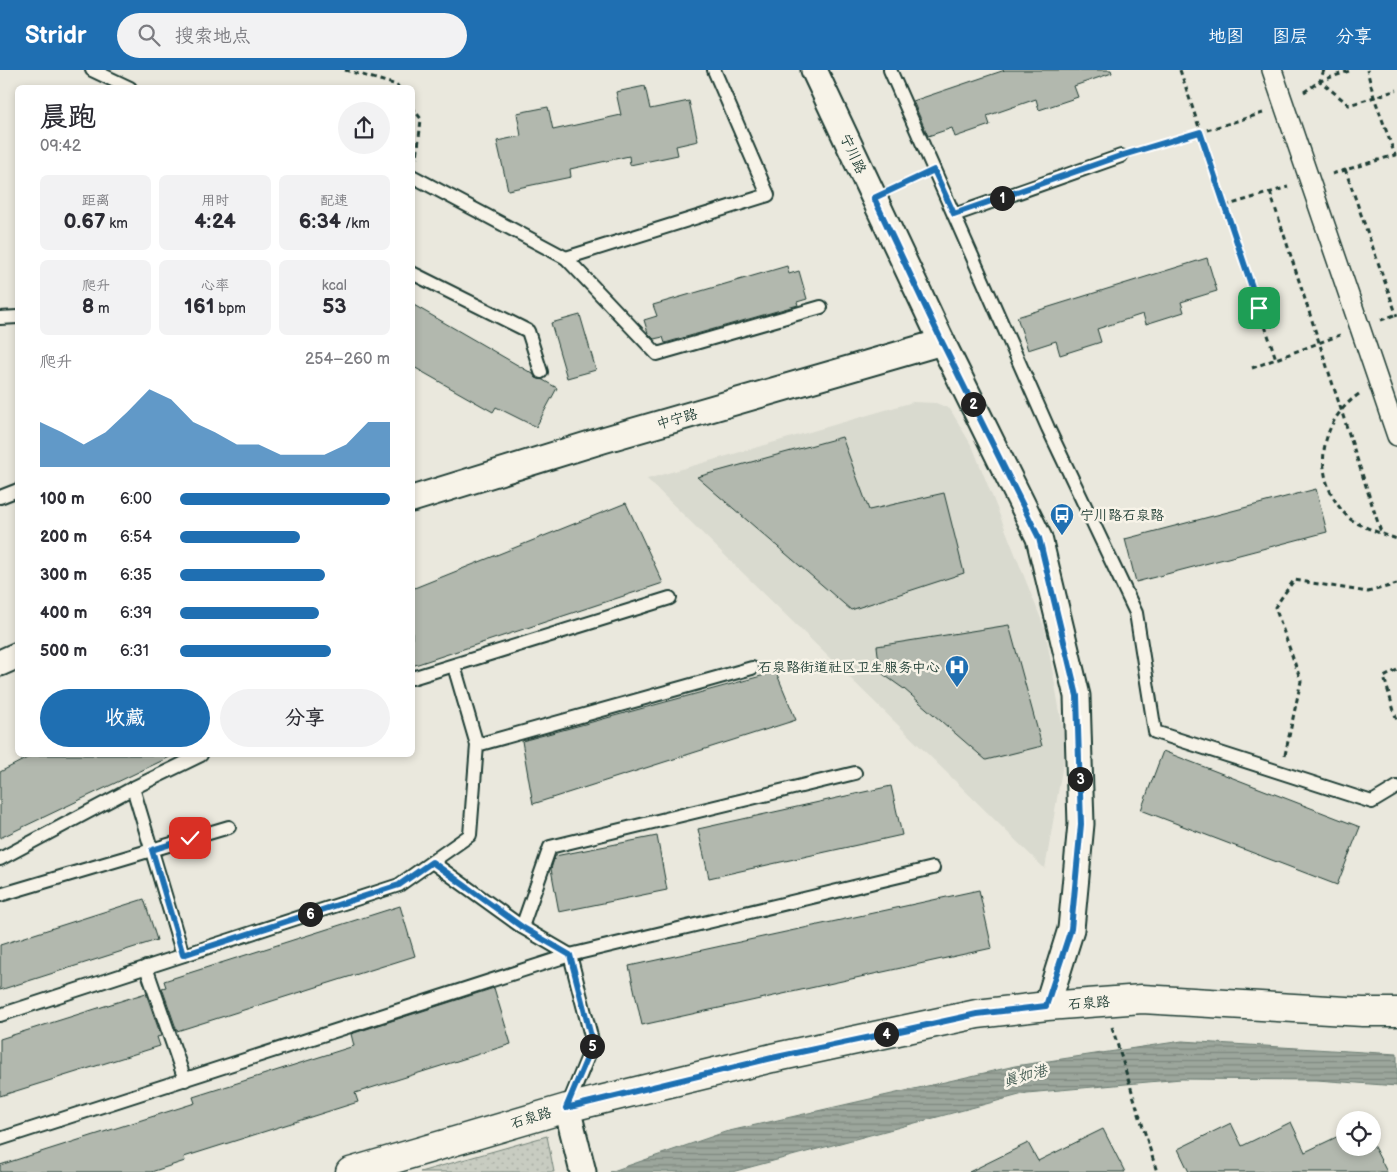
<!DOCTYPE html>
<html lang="zh">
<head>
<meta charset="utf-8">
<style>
  :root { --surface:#fff; --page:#f2f2f3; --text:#2b2b33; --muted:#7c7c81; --accent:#1f6fb2 }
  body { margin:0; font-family:"Balsamiq Sans","LXGW WenKai TC",sans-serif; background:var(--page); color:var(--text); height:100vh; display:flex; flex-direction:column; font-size:19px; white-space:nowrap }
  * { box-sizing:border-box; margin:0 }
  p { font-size:16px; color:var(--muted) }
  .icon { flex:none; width:28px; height:28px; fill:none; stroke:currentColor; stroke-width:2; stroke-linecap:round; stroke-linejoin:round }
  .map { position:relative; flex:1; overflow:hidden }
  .panel { position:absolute; left:15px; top:15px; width:400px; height:672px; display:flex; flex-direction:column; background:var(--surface); border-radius:8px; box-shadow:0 2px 8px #0003 }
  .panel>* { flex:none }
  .buttons { position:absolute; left:1336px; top:1041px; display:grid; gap:10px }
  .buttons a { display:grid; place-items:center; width:45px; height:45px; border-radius:50%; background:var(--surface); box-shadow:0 2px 8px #0003; font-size:25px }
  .pin { position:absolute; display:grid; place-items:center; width:42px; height:42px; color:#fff; margin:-21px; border-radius:10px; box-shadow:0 2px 8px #0006 }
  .km { position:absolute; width:25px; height:25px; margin:-12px; border-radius:50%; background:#222; color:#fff; font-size:14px; line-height:25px; text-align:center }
  .round { display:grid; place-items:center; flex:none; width:52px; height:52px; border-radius:26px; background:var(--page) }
  .head { display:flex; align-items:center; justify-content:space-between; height:85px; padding:0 25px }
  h1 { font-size:28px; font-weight:700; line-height:38px }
  .stats { display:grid; grid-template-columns:repeat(3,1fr); gap:8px; height:85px; padding:5px 25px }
  .stats div { display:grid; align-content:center; border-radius:8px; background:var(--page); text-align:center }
  .stats b { font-size:21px; font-weight:700 }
  .stats small { font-size:14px; font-weight:400 }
  .stats p { font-size:14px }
  .chart { height:140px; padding:10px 25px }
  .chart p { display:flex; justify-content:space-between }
  .chart svg { width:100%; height:90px; margin-top:5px; fill:var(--accent); opacity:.7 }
  .primary-button { display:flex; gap:10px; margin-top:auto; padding:10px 25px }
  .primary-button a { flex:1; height:58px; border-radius:30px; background:var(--accent); color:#fff; font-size:20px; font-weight:700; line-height:58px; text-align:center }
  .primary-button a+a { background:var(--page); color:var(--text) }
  ul { padding:0 25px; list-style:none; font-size:16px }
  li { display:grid; grid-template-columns:80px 60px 1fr; align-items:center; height:38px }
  li i { height:12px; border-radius:6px; background:var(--accent) }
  header { display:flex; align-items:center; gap:30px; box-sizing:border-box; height:70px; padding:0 25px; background:var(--accent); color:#fff }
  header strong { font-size:24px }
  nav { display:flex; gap:28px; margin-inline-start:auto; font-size:18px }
  .search { width:350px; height:45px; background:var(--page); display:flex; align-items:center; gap:12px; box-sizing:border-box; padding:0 18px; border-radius:28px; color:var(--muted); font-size:19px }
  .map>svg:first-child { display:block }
  .built { fill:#d9dacf }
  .park { fill:url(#park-dots); stroke:#74847a }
  .water { fill:url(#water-rules); stroke:#6a7c72 }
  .building { fill:#b2b8ae; stroke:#1f3d34 }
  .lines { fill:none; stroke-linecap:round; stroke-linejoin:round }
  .service-casing { stroke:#1f3d34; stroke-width:16 }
  .pedestrian-casing { stroke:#1f3d34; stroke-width:22 }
  .minor-casing { stroke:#1f3d34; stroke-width:29 }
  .tertiary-casing { stroke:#1f3d34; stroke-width:31 }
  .path { stroke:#1f3d34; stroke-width:3; stroke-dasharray:5 4; stroke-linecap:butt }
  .service { stroke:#f7f3e8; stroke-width:12 }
  .pedestrian { stroke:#f7f3e8; stroke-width:19 }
  .minor { stroke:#f7f3e8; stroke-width:25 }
  .tertiary { stroke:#f7f3e8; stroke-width:28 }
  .route-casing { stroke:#fff; stroke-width:10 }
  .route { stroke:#1f6fb2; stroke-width:6 }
  .labels { text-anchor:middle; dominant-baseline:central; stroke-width:5; stroke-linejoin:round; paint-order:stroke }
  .street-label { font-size:14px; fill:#1f3d34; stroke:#f7f3e8 }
  .poi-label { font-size:14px; fill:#1f3d34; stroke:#f7f3e8; text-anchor:start }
  .water-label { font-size:15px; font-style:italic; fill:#445c53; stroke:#f7f3e8 }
</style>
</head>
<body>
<header>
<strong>Stridr</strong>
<div class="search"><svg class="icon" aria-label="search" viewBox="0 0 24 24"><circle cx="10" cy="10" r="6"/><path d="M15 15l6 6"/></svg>搜索地点</div>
<nav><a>地图</a><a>图层</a><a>分享</a></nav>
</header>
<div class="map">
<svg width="1397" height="1102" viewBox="0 0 1397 1102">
  <defs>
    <pattern id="park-dots" width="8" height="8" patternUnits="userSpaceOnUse" patternTransform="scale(1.25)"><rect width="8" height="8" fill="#c8ccc1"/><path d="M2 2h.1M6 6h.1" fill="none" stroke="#abb0a6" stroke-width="1.8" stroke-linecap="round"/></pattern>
    <pattern id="water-rules" width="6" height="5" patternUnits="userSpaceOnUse" patternTransform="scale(1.25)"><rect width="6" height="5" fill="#9ca69c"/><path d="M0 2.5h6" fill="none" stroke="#7f8880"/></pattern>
  </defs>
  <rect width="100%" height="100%" fill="#eae8dd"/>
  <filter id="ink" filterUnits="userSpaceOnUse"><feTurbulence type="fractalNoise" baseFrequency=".02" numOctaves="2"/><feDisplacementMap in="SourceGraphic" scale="10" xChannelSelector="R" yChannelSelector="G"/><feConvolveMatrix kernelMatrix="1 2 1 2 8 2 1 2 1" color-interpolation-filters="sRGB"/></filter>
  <g filter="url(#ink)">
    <polygon class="built" points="913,332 936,333 950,339 973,378 1045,559 1066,676 1045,799 647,409"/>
    <polygon class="park" points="547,1066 554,1102 420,1102"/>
    <polygon class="water" points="1182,971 1397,984 1397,1016 1317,1010 1181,1009 1027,1023 732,1102 610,1102 725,1062 1015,996"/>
    <g class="building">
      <polygon points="1005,0 1111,0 1112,3 1074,16 1078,27 1039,40 1036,29 987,46 990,55 955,67 952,58 928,66 913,31"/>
      <polygon points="645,16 650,39 689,31 698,71 676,76 678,85 630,95 629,86 570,99 571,107 508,120 497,71 521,66 517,43 548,37 553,60 621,45 616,22"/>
      <polygon points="1207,188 1217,221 1181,232 1184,242 1146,254 1143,244 1097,259 1101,272 1060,285 1056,271 1028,280 1017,247"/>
      <polygon points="787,196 789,204 799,201 807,229 797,232 798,235 665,273 663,267 654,269 648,263 644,250 657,246 653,235"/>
      <polygon points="412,234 533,304 536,308 543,310 557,318 536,357 496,337 493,342 412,296"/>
      <polygon points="580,245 596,300 567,308 551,253"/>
      <polygon points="842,367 869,440 944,423 964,503 851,540 697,407"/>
      <polygon points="1316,419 1327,462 1136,512 1125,469"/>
      <polygon points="626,433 663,513 412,596 412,519"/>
      <polygon points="1009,555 1042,676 986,690 904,619 880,602 877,576"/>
      <polygon points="776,602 796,650 533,734 522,671"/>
      <polygon points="1163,681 1360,757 1337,815 1141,740"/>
      <polygon points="33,685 174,685 0,768 0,702"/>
      <polygon points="891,716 902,765 709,808 698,759"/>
      <polygon points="657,766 667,820 559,842 551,799 555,786"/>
      <polygon points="979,820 992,878 642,955 629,896"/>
      <polygon points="144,829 157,870 0,920 0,875"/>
      <polygon points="400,836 415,886 177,961 162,918 166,917 164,911"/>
      <polygon points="494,918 511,974 355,1023 358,1032 184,1087 185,1091 151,1102 0,1102 0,1095 195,1033 193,1027 354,976 351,964"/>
      <polygon points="146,923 161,966 157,967 160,976 0,1026 0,969"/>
      <polygon points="1291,1052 1305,1082 1345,1063 1345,1078 1372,1078 1372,1073 1387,1102 1189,1102 1178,1079 1231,1053 1242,1076"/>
      <polygon points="1103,1059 1125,1102 969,1102 1028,1073 1038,1091"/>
    </g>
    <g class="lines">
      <g class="service-casing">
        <g id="service">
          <polyline points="92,0 130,18"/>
          <polyline points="890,0 1048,358 1136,543 1155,662 1372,732 1397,717"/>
          <polyline points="412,106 566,188 768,125 714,0"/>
          <polyline points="954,145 1121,86"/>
          <polyline points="566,188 657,284 821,237"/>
          <polyline points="412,203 528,261 541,302"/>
          <polyline points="0,248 18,247"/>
          <polyline points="0,427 18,420"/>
          <polyline points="454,596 477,675 752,598"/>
          <polyline points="412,608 670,528"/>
          <polyline points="133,718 183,885"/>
          <polyline points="0,789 133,718 201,685"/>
          <polyline points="432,792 522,857 570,885 593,974 567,1038"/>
          <polyline points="0,825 229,757"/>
          <polyline points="522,857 550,777 855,703"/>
          <polyline points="146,897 185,1010"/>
          <polyline points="0,945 399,815 470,765 477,675"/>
          <polyline points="0,1069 570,885 933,798"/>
        </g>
      </g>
      <g class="pedestrian-casing">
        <polyline id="pedestrian" points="1272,0 1397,366"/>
      </g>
      <g class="minor-casing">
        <g id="minor">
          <polyline points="814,0 942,272 1039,468 1077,626 1081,754 1071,859 1047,936"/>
          <polyline points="412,429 603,370 942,272"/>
          <polyline points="0,593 18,585"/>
          <polyline points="567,1038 583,1102"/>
        </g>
      </g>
      <g class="tertiary-casing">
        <polyline id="tertiary" points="350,1102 567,1038 772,988 977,944 1047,936 1142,929 1363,942 1397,942"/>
      </g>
      <g class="path">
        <polyline points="345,0 397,15 399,18"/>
        <polyline points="1180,0 1276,289"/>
        <polyline points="1324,0 1320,11 1349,35 1397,20"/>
        <polyline points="1304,22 1320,11 1352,0"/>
        <polyline points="412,37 421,49 417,88"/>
        <polyline points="1138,81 1263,43"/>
        <polyline points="1345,99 1397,246"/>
        <polyline points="1332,104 1395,85 1374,27 1367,0"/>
        <polyline points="896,118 918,108"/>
        <polyline points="1270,122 1381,462"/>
        <polyline points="1225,136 1288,117"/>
        <polyline points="1381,250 1397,244"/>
        <polyline points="1252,298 1340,265"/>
        <path d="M1359,324C1317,353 1311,410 1348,447C1354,454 1387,466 1397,469"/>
        <polyline points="1397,600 1384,607 1397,651"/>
        <polyline points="1285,685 1301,611 1275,537 1294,510 1368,522 1397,514"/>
        <polyline points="1112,957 1157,1102"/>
      </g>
      <use href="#service" class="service"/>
      <use href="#pedestrian" class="pedestrian"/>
      <use href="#minor" class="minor"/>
      <use href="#tertiary" class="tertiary"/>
    </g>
  </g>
  <g class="lines" filter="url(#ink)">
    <g class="route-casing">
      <polyline id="route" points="190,768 152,780 183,885 399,815 432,792 522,857 570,885 593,974 566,1038 772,988 909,959 977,944 1046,936 1071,859 1081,754 1077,626 1039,468 942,272 874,128 934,100 954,144 1120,86 1200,62 1259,238"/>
    </g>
    <use href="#route" class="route"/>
  </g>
  <defs>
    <g id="bus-pin" transform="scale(1.25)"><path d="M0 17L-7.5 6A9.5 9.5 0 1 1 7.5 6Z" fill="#1f6fb2" stroke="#f7f3e8"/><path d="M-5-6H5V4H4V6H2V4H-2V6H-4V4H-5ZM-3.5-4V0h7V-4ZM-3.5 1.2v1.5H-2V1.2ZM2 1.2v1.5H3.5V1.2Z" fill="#fff"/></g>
    <g id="hospital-pin" transform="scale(1.25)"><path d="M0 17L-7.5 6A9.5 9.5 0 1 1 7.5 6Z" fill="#1f6fb2" stroke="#f7f3e8"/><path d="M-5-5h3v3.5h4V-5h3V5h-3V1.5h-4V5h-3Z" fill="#fff"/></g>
  </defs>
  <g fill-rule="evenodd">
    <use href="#bus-pin" x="1062" y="445"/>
    <use href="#hospital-pin" x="957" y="597"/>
  </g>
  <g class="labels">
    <g class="street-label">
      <text transform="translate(853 84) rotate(65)">宁川路</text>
      <text transform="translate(677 349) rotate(-16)">中宁路</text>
      <text transform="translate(1089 933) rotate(-4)">石泉路</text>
      <text transform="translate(531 1048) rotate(-17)">石泉路</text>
    </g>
    <g class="poi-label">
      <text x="1080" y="445">宁川路石泉路</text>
      <text x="940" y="597" text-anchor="end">石泉路街道社区卫生服务中心</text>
    </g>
    <g class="water-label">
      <text transform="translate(1025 1006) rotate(-15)">真如港</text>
    </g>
  </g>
</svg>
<div class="buttons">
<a><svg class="icon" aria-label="locate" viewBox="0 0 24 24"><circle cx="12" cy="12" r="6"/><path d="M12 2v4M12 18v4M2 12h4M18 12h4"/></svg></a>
</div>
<div class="pin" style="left:1259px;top:238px;background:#1e9e55"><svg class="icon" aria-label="arrive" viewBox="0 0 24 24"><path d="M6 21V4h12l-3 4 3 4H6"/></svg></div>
<div class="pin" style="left:190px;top:768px;background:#d93025"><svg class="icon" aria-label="check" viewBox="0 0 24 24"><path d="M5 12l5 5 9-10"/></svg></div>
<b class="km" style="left:1002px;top:128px">1</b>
<b class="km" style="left:973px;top:334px">2</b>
<b class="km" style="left:1080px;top:709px">3</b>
<b class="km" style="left:886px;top:964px">4</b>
<b class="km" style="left:592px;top:976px">5</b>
<b class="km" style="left:310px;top:844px">6</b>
<section class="panel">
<div class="head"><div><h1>晨跑</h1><p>09:42</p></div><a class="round"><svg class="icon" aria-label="share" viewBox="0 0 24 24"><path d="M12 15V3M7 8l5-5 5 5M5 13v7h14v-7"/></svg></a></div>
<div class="stats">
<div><p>距离</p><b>0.67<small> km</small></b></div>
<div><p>用时</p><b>4:24</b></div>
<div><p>配速</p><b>6:34<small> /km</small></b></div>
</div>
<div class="stats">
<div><p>爬升</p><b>8<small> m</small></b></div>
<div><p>心率</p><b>161<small> bpm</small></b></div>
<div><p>kcal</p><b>53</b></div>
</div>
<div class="chart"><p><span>爬升</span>254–260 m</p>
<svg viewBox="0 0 160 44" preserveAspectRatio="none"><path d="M0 44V22L10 27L20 33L30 27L40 17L50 6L60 11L70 22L80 27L90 33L100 33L110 38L120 38L130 38L140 33L150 22L160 22V44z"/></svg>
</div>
<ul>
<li><b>100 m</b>6:00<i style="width:100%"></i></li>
<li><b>200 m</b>6:54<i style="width:57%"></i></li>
<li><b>300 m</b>6:35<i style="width:69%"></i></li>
<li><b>400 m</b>6:39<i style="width:66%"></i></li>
<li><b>500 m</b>6:31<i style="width:72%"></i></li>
</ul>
<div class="primary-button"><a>收藏</a><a>分享</a></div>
</section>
</div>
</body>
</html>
